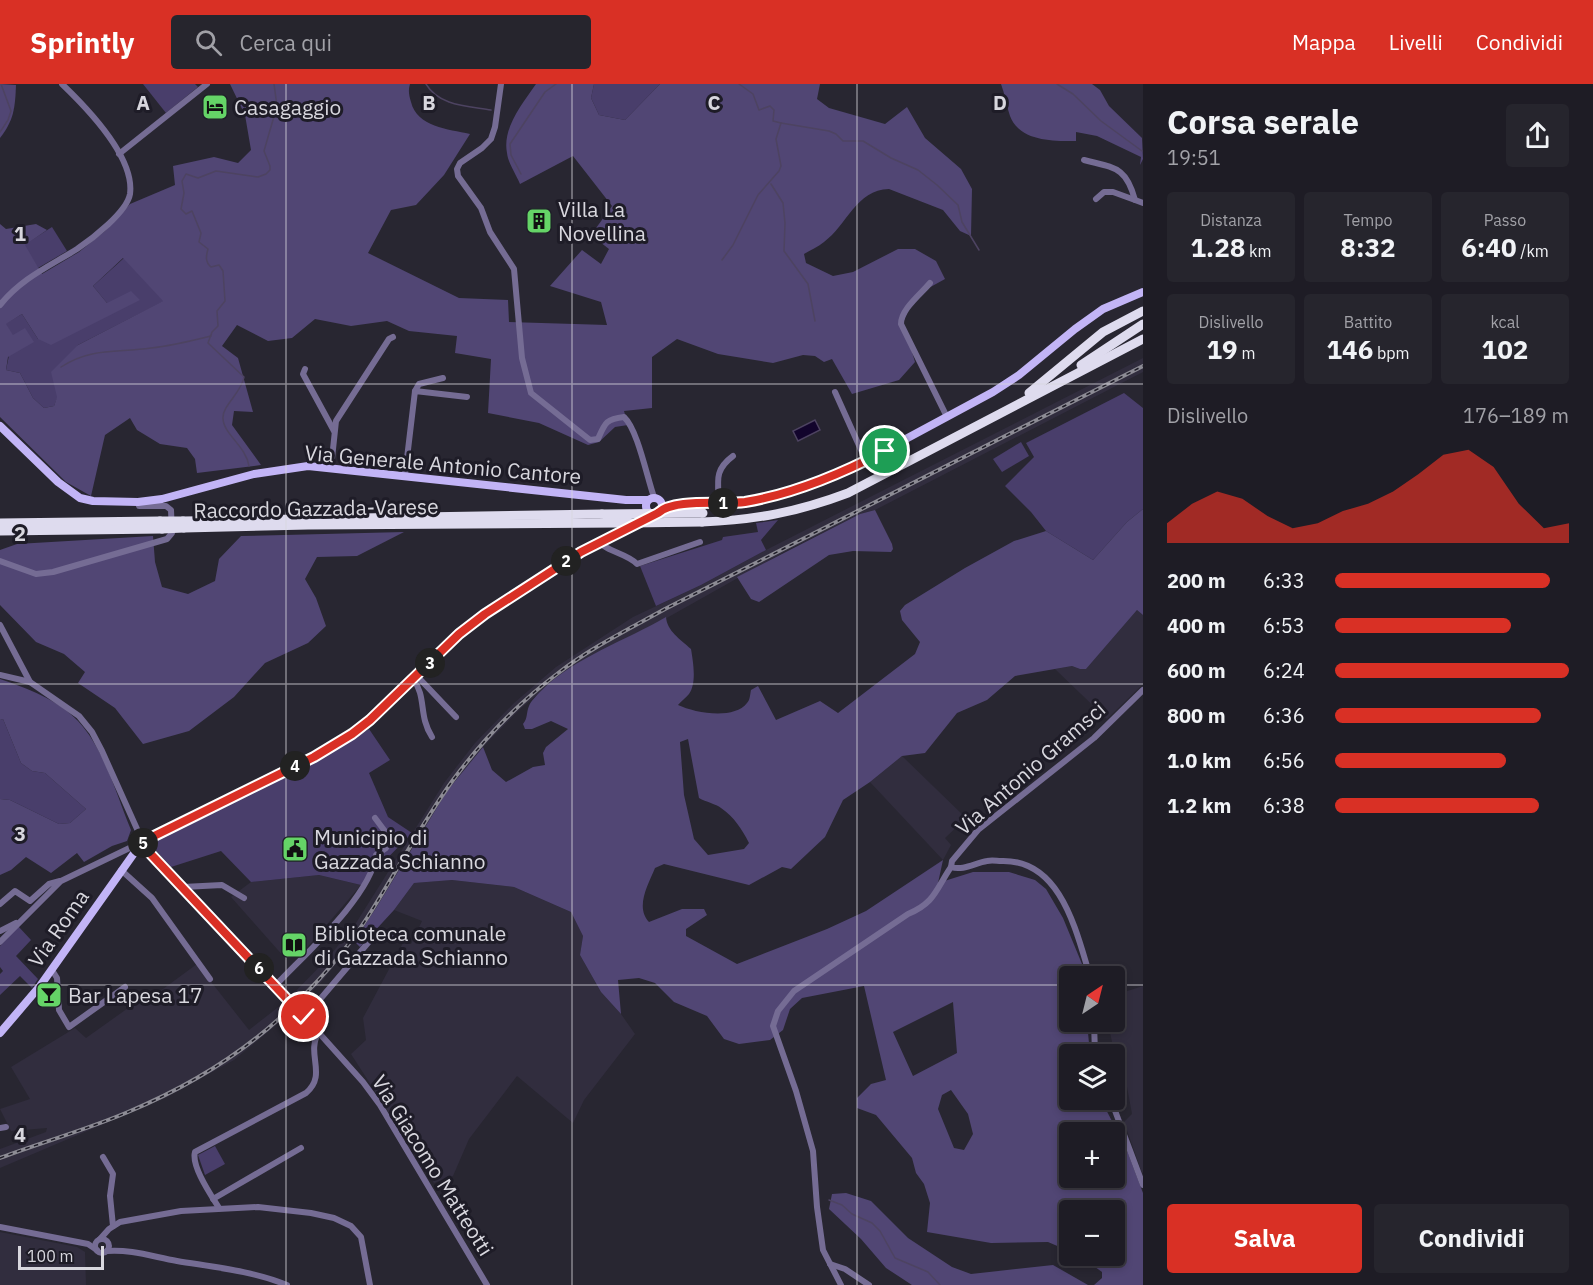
<!DOCTYPE html>
<html lang="it">
<head>
<meta charset="utf-8">
<style>
  :root { --surface:#1e1c25; --page:#26252d; --text:#f1f3f6; --muted:#a1a1a7; --line:#3c3a42; --accent:#d93025 }
  body { margin:0; font-family:"IBM Plex Sans",sans-serif; background:var(--page); color:var(--text); height:100vh; display:flex; flex-direction:column; font-size:22px; white-space:nowrap }
  * { box-sizing:border-box; margin:0 }
  p { font-size:20px; color:var(--muted) }
  .icon { flex:none; width:33px; height:33px; fill:none; stroke:currentColor; stroke-width:2; stroke-linecap:round; stroke-linejoin:round }
  .map { position:relative; flex:1; overflow:hidden }
  .sheet { display:flex; flex-direction:column; background:var(--surface); width:450px }
  .sheet>* { flex:none }
  .needle { width:39px; rotate:35deg }
  .controls { position:absolute; left:1059px; top:882px; display:grid; gap:12px }
  .controls a { display:grid; place-items:center; width:66px; height:66px; border-radius:6px; background:var(--surface); box-shadow:0 3px 9px #0003,0 0 0 2px var(--line); font-size:30px }
  .scale { position:absolute; left:18px; bottom:15px; width:86px; box-sizing:border-box; padding-left:6px; border:3px solid #d8d7de; border-top:0; font-size:16px; line-height:21px; white-space:nowrap; color:#d8d7de; -webkit-text-stroke:4px #1e1c27; paint-order:stroke }
  .pin { position:absolute; display:grid; place-items:center; width:51px; height:51px; color:#fff; margin:-26px; border:3px solid #fff; border-radius:50%; box-shadow:0 2px 6px #0007 }
  .km { position:absolute; width:30px; height:30px; margin:-15px; border-radius:50%; background:#222; color:#fff; font-size:16px; line-height:30px; text-align:center }
  .round { display:grid; place-items:center; flex:none; width:63px; height:63px; border-radius:6px; background:var(--page) }
  .overview { display:flex; align-items:center; justify-content:space-between; height:102px; padding:0 24px }
  h1 { font-size:33px; font-weight:700; line-height:45px }
  .figures { display:grid; grid-template-columns:repeat(3,1fr); gap:9px; height:102px; padding:6px 24px }
  .figures div { display:grid; align-content:center; border-radius:6px; background:var(--page); text-align:center }
  .figures b { font-size:26px; font-weight:700 }
  .figures small { font-size:16px; font-weight:400 }
  .figures p { font-size:16px }
  .chart { height:168px; padding:12px 24px }
  .chart p { display:flex; justify-content:space-between }
  .chart svg { width:100%; height:108px; margin-top:6px; fill:var(--accent); opacity:.7 }
  .primary-button { display:flex; gap:12px; margin-top:auto; padding:12px 24px }
  .primary-button a { flex:1; height:69px; border-radius:6px; background:var(--accent); color:#fff; font-size:24px; font-weight:700; line-height:69px; text-align:center }
  .primary-button a+a { background:var(--page); color:var(--text) }
  ul { padding:0 24px; list-style:none; font-size:20px }
  li { display:grid; grid-template-columns:96px 72px 1fr; align-items:center; height:45px }
  li i { height:15px; border-radius:8px; background:var(--accent) }
  header { display:flex; align-items:center; gap:36px; box-sizing:border-box; height:84px; padding:0 30px; background:var(--accent); color:#fff }
  header strong { font-size:28px }
  nav { display:flex; gap:33px; margin-inline-start:auto; font-size:21px }
  .search { width:420px; height:54px; background:var(--page); display:flex; align-items:center; gap:15px; box-sizing:border-box; padding:0 21px; border-radius:6px; color:var(--muted); font-size:22px }
  main { display:flex; flex:1; min-height:0 }
  .map>svg:first-child { display:block }
  .built { fill:#312d3e }
  .green { fill:#493e6b }
  .forest { fill:#514674; fill-rule:evenodd }
  .water { fill:#12042c; stroke:#4d4361; stroke-width:1.5 }
  .lines { fill:none; stroke-linecap:round; stroke-linejoin:round }
  .stream { stroke:#4d4361; stroke-width:1.5 }
  .minor { stroke:#756c94; stroke-width:6 }
  .major { stroke:#c2b4f6; stroke-width:8 }
  .highway { stroke:#dedbee; stroke-width:9 }
  .rail-casing { stroke:#8c8b94; stroke-width:4 }
  .rail { stroke:#1e1c27; stroke-width:1.5; stroke-dasharray:4.5; stroke-linecap:butt }
  .minor-bridge { stroke:#756c94; stroke-width:6 }
  .highway-bridge { stroke:#dedbee; stroke-width:9 }
  .route-casing { stroke:#fff; stroke-width:12 }
  .route { stroke:#d93025; stroke-width:8 }
  .grid { fill:none; stroke:#d8d7de; stroke-width:1.5; stroke-opacity:0.55 }
  .labels { text-anchor:middle; dominant-baseline:central; stroke-width:6; stroke-linejoin:round; paint-order:stroke }
  .poi-label { font-size:21px; fill:#d8d7de; stroke:#1e1c27; text-anchor:start }
  .street-label { font-size:21px; fill:#d8d7de; stroke:#1e1c27 }
  .grid-label { font-size:20px; text-anchor:middle; font-weight:bold; fill:#d8d7de; stroke:#1e1c27; stroke-width:6; stroke-linejoin:round; paint-order:stroke }
</style>
</head>
<body>
<header>
<strong>Sprintly</strong>
<div class="search"><svg class="icon" aria-label="search" viewBox="0 0 24 24"><circle cx="10" cy="10" r="6"/><path d="M15 15l6 6"/></svg>Cerca qui</div>
<nav><a>Mappa</a><a>Livelli</a><a>Condividi</a></nav>
</header>
<main>
<div class="map">
<svg width="1143" height="1201" viewBox="0 0 1143 1201">
  <rect width="100%" height="100%" fill="#282631"/>
  <g class="built">
    <polygon points="1143,274 1143,288 875,426 860,430 784,468 656,540 594,571 562,590 520,625 483,663 447,707 376,824 354,857 322,897 293,927 234,976 167,1013 0,1084 0,1065 46,1048 47,1044 11,1047 0,1025 30,1015 11,983 75,944 86,954 145,912 148,916 197,880 249,946 286,917 329,873 356,839 444,699 475,659 514,619 556,583 633,533 701,501 766,466"/>
    <polygon points="1137,526 1143,531 1143,600 1107,635 1055,585 1072,582 1080,585 1086,585"/>
    <polygon points="902,672 966,734 945,754 951,761 943,776 870,698"/>
    <polygon points="319,791 361,801 299,873 285,874 231,813 251,798"/>
    <polygon points="452,796 514,803 571,828 583,852 580,871 601,908 621,930 635,950 584,1016 573,1039 517,992 469,1055 453,1092 434,1099 351,970 366,956 363,934 403,859 411,860 422,837 394,826 414,799"/>
    <polygon points="1143,902 1143,1088 1142,1089 1124,1038 1132,1030 1121,970 1115,973 1108,938 1114,938 1115,911"/>
    <polygon points="0,1148 77,1163 85,1168 86,1201 0,1201"/>
  </g>
  <g class="green">
    <polygon points="143,0 195,0 198,3 166,29"/>
    <polygon points="594,0 660,0 625,36 599,31 591,14"/>
    <polygon points="52,143 67,167 38,184 24,161"/>
    <polygon points="124,174 164,217 78,261 54,322 44,324 33,314 20,289 6,286 13,252 5,240 22,230 38,255 107,219 93,202"/>
    <polygon points="1124,309 1143,324 1143,425 1127,438 1093,476 1046,447 1031,428 1005,402 1034,373 1026,359"/>
    <polygon points="1021,358 1029,372 1002,388 993,375"/>
    <polygon points="778,436 761,456 766,466 701,501 656,522 640,482 722,456 723,453 758,448 756,439"/>
    <polygon points="3,635 21,679 32,687 45,689 86,725 70,739 59,740 10,716 0,715 0,636"/>
    <polygon points="369,645 390,676 369,689 388,733 412,749 361,801 319,791 251,798 221,767 171,783 150,760 321,675"/>
    <polygon points="18,842 31,856 16,872 38,895 32,904 20,892 0,911 0,890 3,887 0,883 0,862"/>
    <polygon points="215,1062 225,1080 205,1091 198,1071"/>
  </g>
  <g class="forest">
    <path d="M0,0L16,1C15,24 14,36 0,54Z"/>
    <path d="M230,0H410C408,7 409,11 411,18C417,43 448,45 470,50L444,91L416,121L391,126L368,169L459,214L508,216L509,238L607,241L601,218L550,202L582,166L601,180L609,165L591,151L612,122L573,72L520,100C516,90 508,79 507,69C502,44 523,19 536,0H594L591,14L599,31L625,36L660,0H820L817,15L829,24L885,40L907,23L925,54L961,85L972,105L971,152L960,147L943,126L889,105C856,106 847,141 824,158C818,163 810,166 804,170L806,179L833,192L853,188L898,165H915L936,177L945,195L916,211L903,238L915,278L899,296L852,310L832,275L824,278L815,272L803,271L773,279L718,270L677,255L652,273V324L624,327L628,341L615,343L599,358L588,361L539,339L488,329L491,275L455,269L457,252L409,247L387,237L351,242L315,235L292,254L268,257L237,241L222,262L238,274L253,328L234,327L232,341L261,381L197,389L195,375L187,364L160,360L137,346L130,334L105,351L91,412L66,398L0,333V140L6,145L36,140L47,146L25,161L42,190L79,168L105,147L130,120L175,101L173,82L214,73L238,79L251,66L245,31ZM123,174L163,217L78,261L51,288L57,313L54,322L44,324L33,314L20,289L6,286L8,273L34,258L25,244L13,251L6,240L22,230L38,255L51,261L140,216L131,207L107,219L93,202Z"/>
    <path d="M1001,0H1092L1100,6L1109,22L1142,54L1143,75L1140,81L1141,73L1097,52L1076,48V57C1054,57 1020,58 1010,32C1006,21 1005,10 1001,0Z"/>
    <path d="M1143,425V531L1137,526L1086,585H1080L1072,582L1015,592L987,616L957,629L925,669L902,672L870,698L843,716L825,753L791,785L782,783L749,801L664,780L655,784C648,801 635,823 649,838L682,825H704L707,831L686,845V852L737,880L827,845L866,827L943,776L938,799L973,788H1009L1035,796L1046,805L1063,834L1082,880L1083,892H1070V938H1087L1090,970H1070V1016H1101L1126,1064L1143,1109V1201H1094L1102,1194V1188L1080,1172H1114V1126H1070L1069,1167L1048,1158L991,1159L927,1148L930,1119L924,1100L916,1089L912,1074L876,1031L857,1024V1014L871,1000L886,996L864,902L802,914L790,925L783,946L770,956L739,960L724,955L707,932L674,918L655,899L639,894L618,896L621,930L601,908L580,871L583,852L571,828L514,803L452,796L414,799L394,826L360,863L354,857L376,824L447,707L483,663L492,686L506,698L533,683L545,681L543,669L546,663L568,645L551,637L532,645H525L523,640C528,634 526,629 529,622C531,617 537,611 541,607C573,574 627,556 666,533C667,547 680,555 691,565C693,577 697,599 689,610C686,614 681,617 678,621C695,629 734,636 747,619C750,616 750,611 751,606L758,602L776,636L820,617L838,629L915,570L920,558L902,536L900,527L905,521L965,484L1014,457L1046,447L1093,476L1127,438ZM688,655L699,714C706,718 716,720 721,724C734,733 742,745 749,759L744,765L708,771L694,755L684,711L680,658ZM953,918L957,969L913,992L893,948ZM951,1006L968,1030L973,1050L964,1066L954,1064L938,1025L942,1011ZM1070,1048H1114V1094H1070Z"/>
    <polygon points="875,426 892,460 893,465 891,468 853,467 829,471 759,518 751,515 737,493 860,430"/>
    <polygon points="404,448 357,472 317,473 305,495 316,514 326,542 308,559 265,579 234,613 189,647 143,660 115,624 78,599 85,588 64,570 36,558 0,521 0,466 17,460 153,452 155,478 162,503 188,510 215,497 219,475 241,452"/>
    <path d="M0,595C27,604 58,616 78,637C105,666 116,710 131,746L127,757L112,762L84,778L77,769L51,789L26,773L11,786L0,791V715L10,716L59,740L70,739L86,725L45,689L32,687L21,679L3,635L0,636Z"/>
    <polygon points="846,1109 871,1117 908,1154 952,1183 971,1190 1053,1181 1088,1201 912,1201 886,1184 861,1155 829,1125 832,1110"/>
  </g>
  <polygon class="water" points="815,336 820,346 798,357 793,347"/>
  <g class="lines">
    <g class="stream">
      <path d="M426,0C439,22 468,22 491,26"/>
      <polyline points="1057,0 1073,10 1101,37 1142,67"/>
      <polyline points="781,39 829,47 836,50 843,57 863,57 891,74 918,86 937,101 958,121 962,138 979,166"/>
      <polyline points="0,48 8,36 11,27 1,0"/>
      <polyline points="521,90 511,71 510,60 545,8 556,0"/>
      <polyline points="771,100 783,119 785,139 784,167 808,200 815,237"/>
      <polyline points="722,176 733,161 758,111 779,87 781,82 776,55 781,39 773,37 774,26 770,22 759,26 753,10 739,0"/>
      <path d="M61,283C91,263 118,269 151,264C171,262 191,257 211,252"/>
      <path d="M249,382C246,362 223,350 223,334C222,322 242,308 244,293L208,259L212,248L218,242L217,227L225,217L223,187L219,181L211,183C205,178 206,172 208,165L199,158L201,149L192,127L186,130L181,125L184,109L182,97L186,90L198,94L216,87L258,93L266,90L270,86V82L264,67L277,22L274,0"/>
      <polyline points="829,1116 842,1121 852,1130 872,1139 880,1147 895,1174 928,1188 940,1201"/>
    </g>
    <g class="minor">
      <path d="M501,0L495,43L491,55L482,64L460,79L457,85L458,92L481,124L490,148L514,185L522,274L531,309L590,356L598,355C605,339 606,335 624,333C638,346 647,394 654,413"/>
      <polyline points="119,70 207,0"/>
      <path d="M1084,76C1114,84 1126,82 1135,116L1143,119"/>
      <polyline points="1096,115 1104,108 1113,108 1135,116"/>
      <path d="M930,199C921,210 901,225 901,240L947,333"/>
      <path d="M0,221C22,194 48,183 77,165C92,155 127,128 130,110C135,73 86,23 62,0"/>
      <polyline points="305,285 303,290 334,347"/>
      <polyline points="415,307 419,300 443,294"/>
      <polyline points="835,308 866,377"/>
      <polyline points="331,384 336,337 389,255 393,253"/>
      <polyline points="405,391 415,307 467,313"/>
      <path d="M719,419C718,397 714,386 733,372"/>
      <path d="M600,458C607,468 626,469 637,480L700,458"/>
      <polyline points="0,477 36,490 53,488 167,455 172,449 171,426 166,422 139,422 138,418"/>
      <polyline points="0,541 30,598"/>
      <polyline points="0,591 30,598 79,632 92,648 102,667 146,765 282,907"/>
      <polyline points="417,592 456,633"/>
      <path d="M413,595C427,613 418,631 432,653"/>
      <path d="M951,783C963,787 975,779 987,777C992,776 997,777 1001,777C1061,775 1076,847 1090,892"/>
      <polyline points="121,786 152,814 210,895"/>
      <polyline points="183,803 222,801 244,814"/>
      <polyline points="0,820 15,807 30,817 49,800 60,797"/>
      <polyline points="0,847 16,839"/>
      <polyline points="0,858 61,797 142,758"/>
      <polyline points="52,886 57,894 59,926 69,943 125,903"/>
      <path d="M276,901C304,871 371,812 376,771L386,764L390,754L375,734"/>
      <polyline points="302,930 363,998 380,1021 487,1201"/>
      <path d="M305,933L373,853C384,847 390,851 401,855"/>
      <polyline points="1094,938 1095,970"/>
      <polyline points="1111,1016 1143,1101"/>
      <polyline points="0,1044 6,1043"/>
      <polyline points="103,1073 113,1090 110,1112 113,1142"/>
      <polyline points="213,1115 301,1064"/>
      <path d="M219,1124C211,1111 191,1082 195,1068L306,1009C328,990 305,970 319,948"/>
      <polyline points="0,1143 88,1160 97,1166"/>
      <polyline points="100,1155 109,1145 120,1138 181,1127 258,1123 311,1129 334,1134 351,1142 361,1153 370,1201"/>
      <circle cx="102" cy="1162" r="7"/>
      <path d="M107,1167C130,1165 154,1173 177,1177C213,1183 253,1187 287,1201"/>
      <polyline points="830,1180 845,1185 869,1201"/>
      <path d="M841,1201L823,1166L817,1123L813,1067L796,1007L773,942L778,927L794,907L908,830C935,819 936,805 951,783L952,777L978,746L1094,654L1143,606"/>
    </g>
    <g class="major">
      <polyline points="0,342 58,398 80,414 93,417 138,418 162,415 254,390 308,382 626,416 648,416"/>
      <circle cx="654" cy="422" r="8"/>
      <polyline points="662,426 670,422 744,418 804,403 850,385 993,308 1019,291 1075,245 1103,225 1143,208"/>
      <polyline points="0,949 40,902 142,758 314,673 352,650 370,636 459,550 485,530 581,467 636,439"/>
    </g>
    <g class="highway">
      <polyline points="1081,281 1143,240"/>
      <polyline points="1029,309 1103,248 1143,227"/>
      <polyline points="183,437 602,430 632,439"/>
      <path d="M702,438C755,436 798,428 848,409L1143,255"/>
      <polyline points="0,439 160,437"/>
      <polyline points="184,444 308,441 622,439"/>
      <polyline points="0,447 162,445"/>
    </g>
    <g class="rail-casing">
      <path id="rail" d="M0,1074C42,1058 86,1046 128,1028C183,1005 236,974 281,933C313,904 343,871 367,834C396,789 421,740 453,696C482,657 517,620 557,590C590,564 629,545 665,525L1143,282"/>
    </g>
    <use href="#rail" class="rail"/>
    <polyline class="minor-bridge" points="282,907 302,930"/>
    <g class="highway-bridge">
      <polyline points="602,430 703,429"/>
      <polyline points="160,437 183,437"/>
      <polyline points="632,439 702,438"/>
      <polyline points="162,445 184,444"/>
    </g>
  </g>
  <g class="lines">
    <g class="route-casing">
      <path id="route" d="M304,933L146,765L142,758L314,673L352,650L370,636L459,550L485,530L581,468L658,429C674,414 722,421 745,418C794,410 841,390 885,367"/>
    </g>
    <use href="#route" class="route"/>
  </g>
  <path class="grid" d="M286,0V1201M572,0V1201M857,0V1201M0,300H1143M0,600H1143M0,901H1070M1114,901H1143"/>
  <defs>
    <g id="hotel-square" transform="scale(1.35)"><rect x="-9" y="-9" width="18" height="18" rx="4" fill="#65d467" stroke="#1e1c27"/><path d="M-6-4.5h1.5V1H6V5H4.5V3h-9V5H-6ZM-4 0a1.8 1.8 0 1 1 3.6 0ZM.5 0V-2.5h3Q6-2.5 6 0Z" fill="#111"/></g>
    <g id="building-square" transform="scale(1.35)"><rect x="-9" y="-9" width="18" height="18" rx="4" fill="#65d467" stroke="#1e1c27"/><path d="M-4-6H4V6H1V3H-1V6H-4ZM-2.5-4.3h1.7v1.8h-1.7ZM.8-4.3h1.7v1.8H.8ZM-2.5-1h1.7V.8h-1.7ZM.8-1h1.7V.8H.8Z" fill="#111"/></g>
    <g id="civic-square" transform="scale(1.35)"><rect x="-9" y="-9" width="18" height="18" rx="4" fill="#65d467" stroke="#1e1c27"/><path d="M-.6-6.5H3V-4.5H.6V-3L4-1V1h2V6H-6V1h2V-1L-.6-3ZM-1.2 2.5V6h2.4V2.5Z" fill="#111"/></g>
    <g id="library-square" transform="scale(1.35)"><rect x="-9" y="-9" width="18" height="18" rx="4" fill="#65d467" stroke="#1e1c27"/><path d="M-6-4Q-3-5.5-.7-3.5V5Q-3 3-6 4ZM6-4Q3-5.5 .7-3.5V5Q3 3 6 4Z" fill="#111"/></g>
    <g id="bar-square" transform="scale(1.35)"><rect x="-9" y="-9" width="18" height="18" rx="4" fill="#65d467" stroke="#1e1c27"/><path d="M-6-5H6L.8 .8V4.5H3.5V6h-7V4.5H-.8V.8Z" fill="#111"/></g>
  </defs>
  <g fill-rule="evenodd">
    <use href="#hotel-square" x="215" y="23"/>
    <use href="#building-square" x="539" y="137"/>
    <use href="#civic-square" x="295" y="765"/>
    <use href="#library-square" x="294" y="861"/>
    <use href="#bar-square" x="49" y="911"/>
  </g>
  <g class="labels">
    <g class="poi-label">
      <text x="234" y="23">Casagaggio</text>
      <text x="558" y="125">Villa La<tspan x="558" dy="24">Novellina</tspan></text>
      <text x="314" y="753">Municipio di<tspan x="314" dy="24">Gazzada Schianno</tspan></text>
      <text x="314" y="849">Biblioteca comunale<tspan x="314" dy="24">di Gazzada Schianno</tspan></text>
      <text x="68" y="911">Bar Lapesa 17</text>
    </g>
    <g class="street-label">
      <text transform="translate(443 380) rotate(5)">Via Generale Antonio Cantore</text>
      <text transform="translate(316 424) rotate(-1)">Raccordo Gazzada-Varese</text>
      <text transform="translate(1030 684) rotate(-41)">Via Antonio Gramsci</text>
      <text transform="translate(58 844) rotate(-55)">Via Roma</text>
      <text transform="translate(433 1081) rotate(58)">Via Giacomo Matteotti</text>
    </g>
  </g>
  <g class="grid-label">
    <text x="143" y="26">A</text>
    <text x="429" y="26">B</text>
    <text x="714" y="26">C</text>
    <text x="1000" y="26">D</text>
    <text x="20" y="157">1</text>
    <text x="20" y="457">2</text>
    <text x="20" y="757">3</text>
    <text x="20" y="1058">4</text>
  </g>
</svg>
<div class="controls">
<a><svg class="needle" viewBox="-14 -14 28 28"><path d="M0-13l5 13h-10z" fill="#e53935"/><path d="M0 13l5-13h-10z" fill="#a1a1a7"/></svg></a>
<a><svg class="icon" aria-label="layers" viewBox="0 0 24 24"><path d="M12 4l9 5-9 5-9-5zM3 14l9 5 9-5"/></svg></a>
<a>+</a>
<a>−</a>
</div>
<div class="scale">100 m</div>
<div class="pin" style="left:885px;top:367px;background:#1e9e55"><svg class="icon" aria-label="arrive" viewBox="0 0 24 24"><path d="M6 21V4h12l-3 4 3 4H6"/></svg></div>
<div class="pin" style="left:304px;top:933px;background:#d93025"><svg class="icon" aria-label="check" viewBox="0 0 24 24"><path d="M5 12l5 5 9-10"/></svg></div>
<b class="km" style="left:723px;top:419px">1</b>
<b class="km" style="left:566px;top:477px">2</b>
<b class="km" style="left:430px;top:579px">3</b>
<b class="km" style="left:295px;top:682px">4</b>
<b class="km" style="left:143px;top:759px">5</b>
<b class="km" style="left:259px;top:884px">6</b>
</div>
<section class="sheet">
<div class="overview"><div><h1>Corsa serale</h1><p>19:51</p></div><a class="round"><svg class="icon" aria-label="share" viewBox="0 0 24 24"><path d="M12 15V3M7 8l5-5 5 5M5 13v7h14v-7"/></svg></a></div>
<div class="figures">
<div><p>Distanza</p><b>1.28<small> km</small></b></div>
<div><p>Tempo</p><b>8:32</b></div>
<div><p>Passo</p><b>6:40<small> /km</small></b></div>
</div>
<div class="figures">
<div><p>Dislivello</p><b>19<small> m</small></b></div>
<div><p>Battito</p><b>146<small> bpm</small></b></div>
<div><p>kcal</p><b>102</b></div>
</div>
<div class="chart"><p><span>Dislivello</span>176–189 m</p>
<svg viewBox="0 0 160 44" preserveAspectRatio="none"><path d="M0 44V36L10 28L20 23L30 26L40 33L50 38L60 36L70 31L80 28L90 23L100 16L110 8L120 6L130 13L140 28L150 38L160 36V44z"/></svg>
</div>
<ul>
<li><b>200 m</b>6:33<i style="width:92%"></i></li>
<li><b>400 m</b>6:53<i style="width:75%"></i></li>
<li><b>600 m</b>6:24<i style="width:100%"></i></li>
<li><b>800 m</b>6:36<i style="width:88%"></i></li>
<li><b>1.0 km</b>6:56<i style="width:73%"></i></li>
<li><b>1.2 km</b>6:38<i style="width:87%"></i></li>
</ul>
<div class="primary-button"><a>Salva</a><a>Condividi</a></div>
</section>
</main>
</body>
</html>
